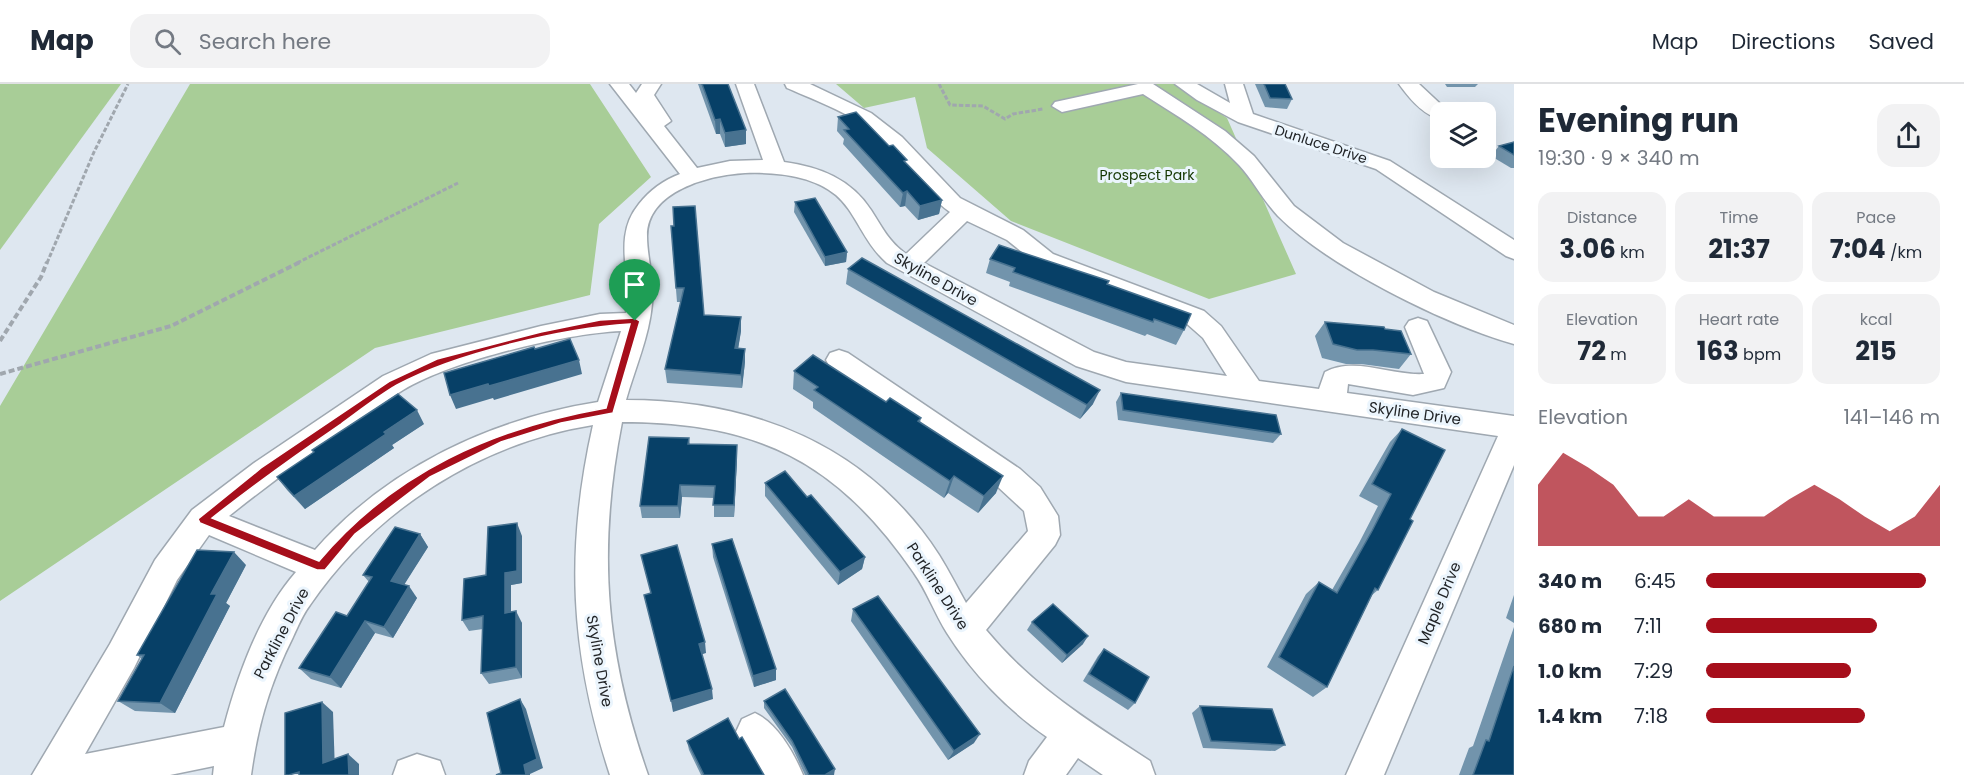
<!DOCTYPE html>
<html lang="en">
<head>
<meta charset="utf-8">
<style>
  :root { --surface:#fff; --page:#f2f2f3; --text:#1f2937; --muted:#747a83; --line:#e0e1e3; --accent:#a60e1b }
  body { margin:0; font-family:Poppins,sans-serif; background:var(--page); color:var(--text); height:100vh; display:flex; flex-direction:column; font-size:22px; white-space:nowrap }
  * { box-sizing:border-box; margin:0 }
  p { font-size:20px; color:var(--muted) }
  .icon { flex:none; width:33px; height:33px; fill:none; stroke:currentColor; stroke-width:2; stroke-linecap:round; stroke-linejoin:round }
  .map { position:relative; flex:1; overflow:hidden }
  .panel { display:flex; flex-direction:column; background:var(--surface); width:450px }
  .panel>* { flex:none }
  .buttons { position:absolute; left:1430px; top:18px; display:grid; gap:12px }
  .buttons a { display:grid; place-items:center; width:66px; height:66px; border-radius:12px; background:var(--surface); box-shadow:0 6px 24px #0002; font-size:30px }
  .pin { position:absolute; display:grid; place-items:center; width:51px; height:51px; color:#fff; margin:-62px -26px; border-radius:50% 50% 50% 0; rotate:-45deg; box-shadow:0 0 6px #0007 }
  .pin .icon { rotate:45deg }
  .round { display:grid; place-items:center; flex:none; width:63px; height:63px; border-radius:18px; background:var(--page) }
  .head { display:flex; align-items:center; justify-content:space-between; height:102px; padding:0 24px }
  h1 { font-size:33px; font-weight:700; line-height:45px }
  .stats { display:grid; grid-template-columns:repeat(3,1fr); gap:9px; height:102px; padding:6px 24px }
  .stats div { display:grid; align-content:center; border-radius:15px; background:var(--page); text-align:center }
  .stats b { font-size:26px; font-weight:700 }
  .stats small { font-size:16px; font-weight:400 }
  .stats p { font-size:16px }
  .chart { height:168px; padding:12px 24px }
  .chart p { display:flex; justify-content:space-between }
  .chart svg { width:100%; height:108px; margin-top:6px; fill:var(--accent); opacity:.7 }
  ul { padding:0 24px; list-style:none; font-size:20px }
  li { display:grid; grid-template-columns:96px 72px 1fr; align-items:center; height:45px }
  li i { height:15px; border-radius:8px; background:var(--accent) }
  header { display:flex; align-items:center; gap:36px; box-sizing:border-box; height:84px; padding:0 30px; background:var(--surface); border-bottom:2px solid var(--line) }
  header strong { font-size:28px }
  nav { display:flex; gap:33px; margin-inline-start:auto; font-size:21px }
  .search { width:420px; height:54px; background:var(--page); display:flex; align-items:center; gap:15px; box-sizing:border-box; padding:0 21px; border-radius:18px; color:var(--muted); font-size:22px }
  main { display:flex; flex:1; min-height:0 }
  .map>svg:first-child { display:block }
  .green { fill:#a8cd97 }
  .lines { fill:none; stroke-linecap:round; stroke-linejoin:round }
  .minor-casing { stroke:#9fa8b1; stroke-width:3 }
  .path-far1 { stroke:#a0a7ae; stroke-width:3; stroke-dasharray:4.5 2; stroke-linecap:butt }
  .path { stroke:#a0a7ae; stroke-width:4; stroke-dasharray:6 3; stroke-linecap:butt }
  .minor { fill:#fff; fill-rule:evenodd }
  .wall { fill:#7294ac }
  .shaded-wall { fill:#487290 }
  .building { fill:#074067; stroke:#487290; stroke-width:1.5 }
  .route { fill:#a60e1b; stroke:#fff; stroke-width:1.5; fill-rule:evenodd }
  .labels { text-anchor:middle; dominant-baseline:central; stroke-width:6; stroke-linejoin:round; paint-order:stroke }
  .far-street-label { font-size:14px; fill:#222528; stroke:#ebf5fd }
  .far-park-label { font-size:14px; fill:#143700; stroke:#ebf5fd }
  .street-label { font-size:15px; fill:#222528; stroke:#ebf5fd }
</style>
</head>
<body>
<header>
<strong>Map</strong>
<div class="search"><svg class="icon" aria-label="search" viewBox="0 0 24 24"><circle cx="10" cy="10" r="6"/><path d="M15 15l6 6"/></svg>Search here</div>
<nav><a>Map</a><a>Directions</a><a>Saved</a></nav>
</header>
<main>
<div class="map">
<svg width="1514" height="691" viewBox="0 0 1514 691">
  <rect width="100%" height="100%" fill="#dee7f0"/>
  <g class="green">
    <polygon points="0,0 121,0 0,166"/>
    <polygon points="190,0 590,0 651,93 599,140 590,211 375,264 0,517 0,322"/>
    <polygon points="836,0 1176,0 1227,34 1296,190 1209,215 1011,137 927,64 915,13 864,24"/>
  </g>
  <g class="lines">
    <g class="minor-casing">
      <g id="minor">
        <path d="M610,0H629L636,9L642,0H661L654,11L671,37L664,42L697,84L730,77L763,76L736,0H754L784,78C820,83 851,95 871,126C882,143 889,158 906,170L950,128C922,108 905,78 880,54C854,30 819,18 787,4L785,0H810L871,29L902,53L960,114L1023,146L1053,170L1204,227L1221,242L1259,297L1319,305L1325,288C1355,272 1391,292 1424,290L1405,243L1409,237L1418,234L1427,237L1451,288L1444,304L1413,311L1348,300L1347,309L1514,332V381L1384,691H1346L1498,352L1126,298L1076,282L887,179C863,158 856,128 836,111C812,91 774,88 745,89C709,91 647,107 647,152C647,175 655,197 652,220C649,253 635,284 626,316C753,316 868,361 939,471C949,487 957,503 966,519L1028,447L1024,427L998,403L830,283L826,276L830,269L839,266L848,269L1020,385L1040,403L1058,432L1060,451L1055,461L986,546C1033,603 1089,637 1150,677L1155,691H1103L1078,674L1066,691H1024L1029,677L1047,653C1008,626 972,589 947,549C935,530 927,507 914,489C837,377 757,338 622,338C597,466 605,568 648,691H610C570,568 565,466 593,341C480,359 375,426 310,521C303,530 298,542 293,553C270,599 258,640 251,691H213L214,682L170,691H32L110,560L155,476L192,426L254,379L383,292L431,270L541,242L600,230L626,229C632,189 612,153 639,120C650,106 664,96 680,90ZM967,137L1007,156L1037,180L1186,239L1203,254L1227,292L1126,278L1094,268L924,179ZM621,247L598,318C491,335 387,384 315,466L229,432C269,400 309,371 350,343C368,331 385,317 403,306C454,276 562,250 621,247ZM209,451L296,488C260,529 238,590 224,643L85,670L134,584L177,496Z"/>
        <path d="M1138,0H1153L1225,47L1254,72L1294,122L1343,159L1434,208L1514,241V260C1444,240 1329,183 1278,132C1263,116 1253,96 1239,81C1212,52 1176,31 1143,10L1062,28L1052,22L1055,18Z"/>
        <polygon points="1175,0 1197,0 1230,19 1225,0 1243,0 1253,30 1390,77 1514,156 1514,175 1506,172 1376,85 1238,38 1197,16"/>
        <path d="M1399,0H1419L1449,28H1440V35C1423,31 1409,14 1399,0Z"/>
        <path d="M755,629C777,639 794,669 803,691H762L736,648L742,635Z"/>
        <polygon points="417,670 440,677 445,691 393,691 398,677"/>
      </g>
    </g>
    <g class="path-far1">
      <polyline points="939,0 950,21 983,22 1005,35 1013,30 1043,25"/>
      <polyline points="47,179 94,68 128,0"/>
      <polyline points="297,179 458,99"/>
    </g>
    <g class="path">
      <polyline points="0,257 41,193 47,178"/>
      <polyline points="0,290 171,242 300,178"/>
    </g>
    <use href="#minor" class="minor"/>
  </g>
  <g class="wall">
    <polygon points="698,0 728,0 746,46 746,60 725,63 720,50 716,50"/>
    <polygon points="1255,0 1285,0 1292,15 1287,25 1265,23"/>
    <polygon points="1445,0 1478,0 1475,3 1447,3"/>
    <polygon points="838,33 889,62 942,116 939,130 918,136 905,122 900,123 843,60 844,55 837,47"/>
    <polygon points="1514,58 1514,84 1511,84 1491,72 1499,62"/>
    <polygon points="795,118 847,168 846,178 825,182 794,128"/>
    <polygon points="671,142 704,231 741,247 738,264 745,265 745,278 742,304 667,299 665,285 681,218 677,218"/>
    <polygon points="990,175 1108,200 1184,246 1176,261 1147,250 1145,252 1009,202 1010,198 986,189"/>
    <polygon points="848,185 1093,320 1080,335 846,200"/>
    <polygon points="1325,238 1385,245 1411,270 1399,285 1361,280 1346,280 1322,274 1315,252"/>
    <polygon points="794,287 886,318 921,334 920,339 996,409 978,429 948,409 944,414 813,324 813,318 793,305"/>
    <polygon points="1121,309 1281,350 1273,359 1118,336 1116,318"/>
    <polygon points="424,340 392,361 394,364 305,425 287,406 277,393 314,368 312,366"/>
    <polygon points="1402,345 1410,435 1378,506 1372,511 1327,603 1313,613 1267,583 1306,510 1319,498 1332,506 1359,459 1378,422 1359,412 1390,358"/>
    <polygon points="689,354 690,360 737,373 734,433 714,433 714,414 682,413 680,434 642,434 640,422"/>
    <polygon points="765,399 807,413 865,473 862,485 838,501 765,412"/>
    <polygon points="420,450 428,463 404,500 417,514 393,554 375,549 341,604 311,595 299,584 347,532 369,498 363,491"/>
    <polygon points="522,452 522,499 511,501 511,528 522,539 522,594 489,600 481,589 483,545 469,547 462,536 486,491"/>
    <polygon points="712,460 776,596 754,603 713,473"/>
    <polygon points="246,481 226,519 230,522 175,629 135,627 118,617 142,575 137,571"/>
    <polygon points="1514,511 1514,539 1506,534"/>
    <polygon points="853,525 974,659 948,676 851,537"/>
    <polygon points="1032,538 1083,560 1062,579 1027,546"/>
    <polygon points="1514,543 1514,691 1459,691 1469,664 1473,662"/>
    <polygon points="1104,565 1135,619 1128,626 1083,597 1098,572"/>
    <polygon points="764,617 834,691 805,691 792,663 764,624"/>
    <polygon points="1200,622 1285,661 1275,667 1203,664 1192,629"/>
    <polygon points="739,655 764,691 701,691 689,666 687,657"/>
  </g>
  <g class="shaded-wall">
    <polygon points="720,35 720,50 716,50 715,36"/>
    <polygon points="746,46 746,60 725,63 725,49"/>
    <polygon points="907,107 905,122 900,123 903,109"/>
    <polygon points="942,116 939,130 918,136 920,122"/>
    <polygon points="847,168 846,178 825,182 825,173"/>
    <polygon points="741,233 741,247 736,278 735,264"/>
    <polygon points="745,265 745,278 742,304 741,291"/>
    <polygon points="579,276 582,290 494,316 493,314 456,325 450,311 488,300"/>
    <polygon points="1100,306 1093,320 1080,335 1087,321"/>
    <polygon points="417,326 424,340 392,361 394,364 305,425 294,412 384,348"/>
    <polygon points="737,361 737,373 734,433 734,421"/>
    <polygon points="954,392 948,409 944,414 950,397"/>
    <polygon points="1003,392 996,409 978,429 984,412"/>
    <polygon points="680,401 682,413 680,434 678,422"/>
    <polygon points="517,439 522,452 522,499 511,501 511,540 505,529 505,489"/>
    <polygon points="420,450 428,463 399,509 391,497"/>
    <polygon points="234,468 246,481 226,519 230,522 175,629 160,619 211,510"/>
    <polygon points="865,473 862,485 838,501 840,488"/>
    <polygon points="409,502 417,514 393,554 384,543"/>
    <polygon points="516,527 522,539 522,594 516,583"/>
    <polygon points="365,537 375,549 341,604 330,593"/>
    <polygon points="1088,552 1083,560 1062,579 1067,571"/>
    <polygon points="705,558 706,569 700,571 699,560"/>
    <polygon points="776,585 776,596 754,603 753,592"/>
    <polygon points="712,605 713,615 673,628 671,617"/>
    <polygon points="520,615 526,625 543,684 530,690 530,691 526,691 524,681"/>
    <polygon points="322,618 333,628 335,688 323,679"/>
    <polygon points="980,650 974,659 948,676 954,667"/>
    <polygon points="348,670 359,680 359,691 349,691"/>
    <polygon points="835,685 834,691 825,691"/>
  </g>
  <g class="building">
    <polygon points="702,0 728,0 746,46 725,49 720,35 715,36"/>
    <polygon points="1264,0 1285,0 1292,15 1270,14"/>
    <polygon points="856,28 889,62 893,61 907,76 904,77 942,116 920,122 907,107 903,109 844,46 849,45 838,33"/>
    <polygon points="1514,58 1514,71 1499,62"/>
    <polygon points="815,114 847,168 825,173 795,118"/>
    <polygon points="695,122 704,231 741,233 735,264 745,265 741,291 665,285 684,204 676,204 671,142 674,142 673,123"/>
    <polygon points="999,161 1109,197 1107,200 1191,230 1184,246 1154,235 1153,238 1013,188 1015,184 990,175"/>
    <polygon points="862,174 1100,306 1087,321 848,185"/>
    <polygon points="1325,238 1384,243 1385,245 1401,247 1411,270 1373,266 1357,266 1333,260"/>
    <polygon points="570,255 579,276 489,302 488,300 450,311 444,289 534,263 535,265"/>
    <polygon points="813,271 886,318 890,314 921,334 918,337 1003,392 984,412 954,392 950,397 814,306 818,303 794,287"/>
    <polygon points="1121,309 1276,331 1281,350 1123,326"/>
    <polygon points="398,310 417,326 384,348 386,350 294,412 277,393 314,368 312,366"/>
    <polygon points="1402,345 1445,366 1410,435 1413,437 1378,506 1375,504 1327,603 1279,573 1319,498 1337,509 1372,447 1391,410 1372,400"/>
    <polygon points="649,353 689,354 688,360 737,361 734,421 713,421 715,402 680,401 678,422 640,422"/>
    <polygon points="785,387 807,413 811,411 865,473 840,488 765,399"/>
    <polygon points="517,439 517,487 505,489 505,529 516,527 516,583 481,589 483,532 462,536 464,495 486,491 488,443"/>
    <polygon points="395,443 420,450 391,497 409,502 384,543 365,537 330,593 299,584 336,528 347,532 372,493 363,491"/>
    <polygon points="732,455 776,585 753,592 712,460"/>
    <polygon points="677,461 705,558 699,560 712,605 671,617 644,511 651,509 641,471"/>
    <polygon points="197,466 234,468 211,510 217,510 160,619 118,617 144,571 137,571"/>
    <polygon points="878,512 980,650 954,667 853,525"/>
    <polygon points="1053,520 1088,552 1067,571 1032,538"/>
    <polygon points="1104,565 1149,593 1135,619 1089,590"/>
    <polygon points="1514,582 1514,691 1473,691 1486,656 1489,657"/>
    <polygon points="785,605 835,685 825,691 809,691 792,657 764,617"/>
    <polygon points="520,615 537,675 524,681 526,691 496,691 501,689 487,629"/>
    <polygon points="322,618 323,679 348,670 349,691 299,691 299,688 289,691 285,691 285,629"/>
    <polygon points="1200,622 1272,625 1285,661 1211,657"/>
    <polygon points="728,634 739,655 742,653 764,691 704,691 687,657"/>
  </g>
  <path class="route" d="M635,234L640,237L613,329L561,339L501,358L430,393L355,450L325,486H317L200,439L198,435L261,384L390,297L437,275L541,248L600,236ZM630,240L606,324C493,344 394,388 319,477L212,434C254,401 297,370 341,340C359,327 378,312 397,301C456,269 564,244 630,240Z"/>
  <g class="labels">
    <g class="far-street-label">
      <text transform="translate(1321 60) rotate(18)">Dunluce Drive</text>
    </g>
    <g class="far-park-label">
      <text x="1147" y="91">Prospect Park</text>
    </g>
    <g class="street-label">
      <text transform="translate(936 195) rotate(29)">Skyline Drive</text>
      <text transform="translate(1415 329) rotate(8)">Skyline Drive</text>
      <text transform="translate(938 502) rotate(57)">Parkline Drive</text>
      <text transform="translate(1439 519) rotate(-67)">Maple Drive</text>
      <text transform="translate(281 549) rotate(-62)">Parkline Drive</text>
      <text transform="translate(600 577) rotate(80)">Skyline Drive</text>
    </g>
  </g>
</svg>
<div class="buttons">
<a><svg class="icon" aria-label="layers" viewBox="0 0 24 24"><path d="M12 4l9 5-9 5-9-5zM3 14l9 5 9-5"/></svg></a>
</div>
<div class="pin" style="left:635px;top:237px;background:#1e9e55"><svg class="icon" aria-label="arrive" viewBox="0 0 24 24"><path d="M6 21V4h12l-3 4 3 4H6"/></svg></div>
</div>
<section class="panel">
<div class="head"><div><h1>Evening run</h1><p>19:30 · 9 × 340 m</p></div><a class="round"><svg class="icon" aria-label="share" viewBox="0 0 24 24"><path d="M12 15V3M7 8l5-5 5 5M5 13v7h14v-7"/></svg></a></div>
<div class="stats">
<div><p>Distance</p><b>3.06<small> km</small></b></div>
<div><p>Time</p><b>21:37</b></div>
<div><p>Pace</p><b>7:04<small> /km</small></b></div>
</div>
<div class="stats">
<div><p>Elevation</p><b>72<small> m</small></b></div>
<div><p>Heart rate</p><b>163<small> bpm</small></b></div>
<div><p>kcal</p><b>215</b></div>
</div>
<div class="chart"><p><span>Elevation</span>141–146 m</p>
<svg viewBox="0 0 160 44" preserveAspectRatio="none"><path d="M0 44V19L10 6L20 12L30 19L40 32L50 32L60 25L70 32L80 32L90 32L100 25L110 19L120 25L130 32L140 38L150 32L160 19V44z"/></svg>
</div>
<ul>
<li><b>340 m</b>6:45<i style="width:94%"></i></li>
<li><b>680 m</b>7:11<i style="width:73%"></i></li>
<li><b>1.0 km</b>7:29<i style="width:62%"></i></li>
<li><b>1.4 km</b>7:18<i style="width:68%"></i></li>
</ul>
</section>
</main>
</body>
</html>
